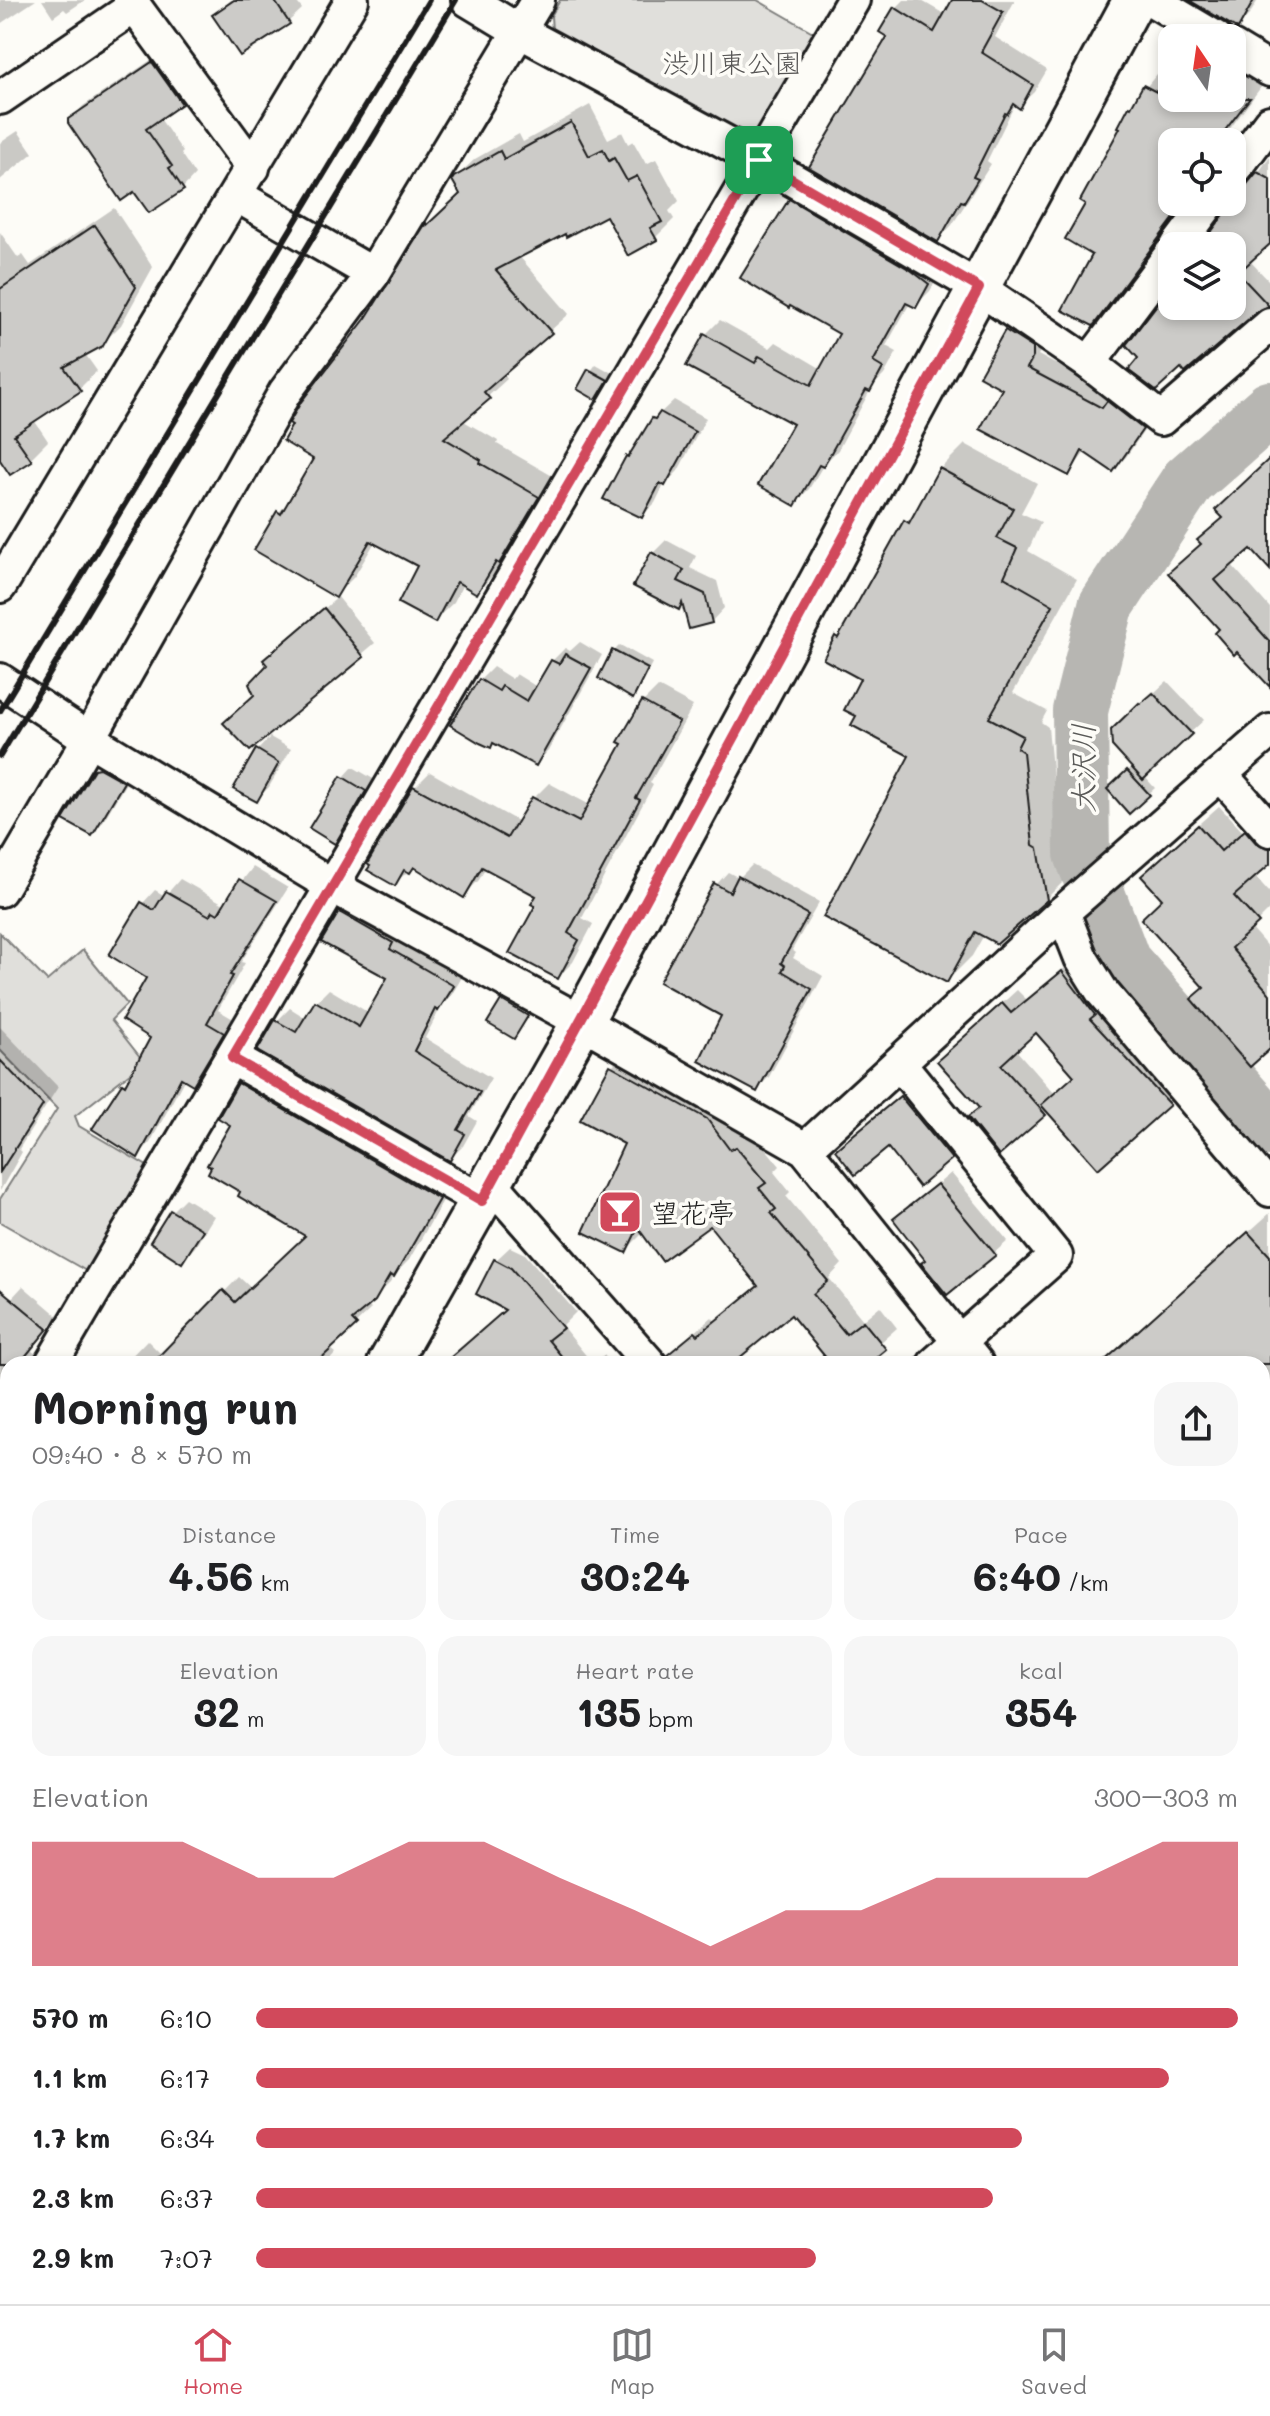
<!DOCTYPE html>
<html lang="en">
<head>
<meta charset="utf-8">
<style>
  :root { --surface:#fff; --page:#f6f6f6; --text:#202124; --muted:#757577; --line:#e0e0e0; --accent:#d1495b }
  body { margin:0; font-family:Mali,"Klee One",sans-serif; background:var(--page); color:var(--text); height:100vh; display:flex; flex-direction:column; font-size:30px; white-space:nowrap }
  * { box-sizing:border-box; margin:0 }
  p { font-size:26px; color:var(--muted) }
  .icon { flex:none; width:44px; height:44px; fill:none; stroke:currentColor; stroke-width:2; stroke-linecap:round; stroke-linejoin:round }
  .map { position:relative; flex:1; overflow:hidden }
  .sheet { position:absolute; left:0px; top:1356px; width:1270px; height:948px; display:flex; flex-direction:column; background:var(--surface); border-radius:24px 24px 0 0; box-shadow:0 4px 12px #0003 }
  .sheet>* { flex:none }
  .needle { width:52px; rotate:347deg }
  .fabs { position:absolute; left:1158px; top:24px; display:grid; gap:16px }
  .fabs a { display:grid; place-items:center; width:88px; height:88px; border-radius:16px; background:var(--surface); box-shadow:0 4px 12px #0003; font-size:40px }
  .pin { position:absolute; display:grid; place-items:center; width:68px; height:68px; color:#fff; margin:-34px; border-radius:16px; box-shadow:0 4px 12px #0006 }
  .round { display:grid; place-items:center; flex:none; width:84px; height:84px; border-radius:24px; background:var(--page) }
  .overview { display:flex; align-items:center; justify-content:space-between; height:136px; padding:0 32px }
  h1 { font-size:44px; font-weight:700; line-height:60px }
  .figures { display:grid; grid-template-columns:repeat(3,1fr); gap:12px; height:136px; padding:8px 32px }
  .figures div { display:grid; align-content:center; border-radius:20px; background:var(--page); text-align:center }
  .figures b { font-size:40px; font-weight:700 }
  .figures small { font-size:22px; font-weight:400 }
  .figures p { font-size:22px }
  .chart { height:224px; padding:16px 32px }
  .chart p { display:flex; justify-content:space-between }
  .chart svg { width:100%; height:144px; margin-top:8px; fill:var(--accent); opacity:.7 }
  ul { padding:0 32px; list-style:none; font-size:26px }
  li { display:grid; grid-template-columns:128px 96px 1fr; align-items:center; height:60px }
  li i { height:20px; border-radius:10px; background:var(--accent) }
  .tab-bar { display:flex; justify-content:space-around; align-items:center; height:112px; border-top:2px solid var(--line); background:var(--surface); font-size:22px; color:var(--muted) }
  .tab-bar a { display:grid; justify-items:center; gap:4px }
  .tab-bar .selected { color:var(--accent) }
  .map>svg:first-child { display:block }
  .green { fill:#e0dfdb; stroke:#7e7e7c; stroke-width:2 }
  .shadow { fill:#0003; fill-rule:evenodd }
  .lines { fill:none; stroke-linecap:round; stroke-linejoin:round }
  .river { stroke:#b7b6b2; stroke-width:56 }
  .building { fill:#cccbc8; stroke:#1c1c1c; stroke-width:2 }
  .minor-casing { stroke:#1c1c1c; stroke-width:38 }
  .tertiary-casing { stroke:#1c1c1c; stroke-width:46 }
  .minor { stroke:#fdfcf7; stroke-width:32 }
  .tertiary { stroke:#fdfcf7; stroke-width:40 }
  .rail { stroke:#1c1c1c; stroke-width:6 }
  .route-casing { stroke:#fff; stroke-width:16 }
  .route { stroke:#d1495b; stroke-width:10 }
  .labels { text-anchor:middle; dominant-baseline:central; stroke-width:7; stroke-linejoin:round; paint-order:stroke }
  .park-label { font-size:28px; fill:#575655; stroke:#fdfcf7 }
  .poi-label { font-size:28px; fill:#1c1c1c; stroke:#fdfcf7; text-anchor:start }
  .water-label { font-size:30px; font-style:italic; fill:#5a5a58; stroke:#fdfcf7 }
</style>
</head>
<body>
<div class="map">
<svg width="1270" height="2304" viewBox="0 0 1270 2304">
  <rect width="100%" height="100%" fill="#fdfcf7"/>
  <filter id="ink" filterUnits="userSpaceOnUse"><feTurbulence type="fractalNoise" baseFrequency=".0125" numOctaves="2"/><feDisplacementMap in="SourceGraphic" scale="16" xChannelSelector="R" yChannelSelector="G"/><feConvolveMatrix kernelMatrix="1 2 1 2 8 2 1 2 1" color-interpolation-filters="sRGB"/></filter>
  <g filter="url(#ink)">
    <g class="green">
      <polygon points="560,0 757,0 818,35 762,132 743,139 552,31 551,16"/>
      <polygon points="0,933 47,981 83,950 127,1004 111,1020 144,1062 75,1116 79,1126 147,1166 88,1272 0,1222 0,1199 57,1109 0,1050"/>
      <polygon points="1262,1968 1270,1978 1270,2182 1262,2189"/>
    </g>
    <g class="shadow">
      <polygon points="0,0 36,0 0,24"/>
      <polygon points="42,0 85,0 67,12 64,9 53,17"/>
      <polygon points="231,0 295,0 302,9 288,22 215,15"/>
      <polygon points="904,0 920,0 946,15 954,0 1015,0 995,37 1047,70 1034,92 1019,106 1015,104 987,161 991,164 952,225 938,240 890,36 895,9"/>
      <polygon points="1193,0 1258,0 1250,14 1237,27"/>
      <polygon points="166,50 194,89 159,117 183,152 181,154 195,175 182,189 135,189 70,120 83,106"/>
      <polygon points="1232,63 1270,75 1220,142 1172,142 1172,202 1175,202 1165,215 1173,222 1172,225 1093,323 1094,254 1088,203 1130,107 1157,74 1172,82 1172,98 1232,98"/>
      <polygon points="590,105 608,139 622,132 628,144 633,141 646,164 656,159 679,201 669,211 674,219 655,238 606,214 519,256 569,314 503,373 507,379 462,420 498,441 497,444 556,478 518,543 506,554 495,573 477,592 463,584 454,602 435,620 420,565 375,542 354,577 336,595 338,597 257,550 278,513 292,499 316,458 368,319 427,224 462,194 455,178 475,159 519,134 523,142"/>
      <polygon points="18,131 33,153 0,180 0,143"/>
      <polygon points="1270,156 1270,241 1249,260 1270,282 1270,302 1257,309 1181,365 1140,357 1172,288 1172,306 1232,306 1232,246 1203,246 1227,214 1232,202 1232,184 1238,178 1254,179"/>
      <polygon points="806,186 943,268 930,291 915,306 910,303 886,346 897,352 884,375 872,387 838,450 824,464 809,489 794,504 796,424 705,335 720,320 770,348 776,342 822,369 842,333 791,201"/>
      <polygon points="114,208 153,267 121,325 102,344 85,354 97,371 79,389 34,420 48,441 30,459 0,463 0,232 18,258 23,255 30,265"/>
      <polygon points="1019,319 1045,343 1038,355 1154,416 1126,457 1113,469 1086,451 1069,473 1004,388 1006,331"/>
      <polygon points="596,364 612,373 595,398 579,388"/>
      <polygon points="674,400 706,418 678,471 664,485 655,503 642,516 627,457 636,448 654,419"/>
      <polygon points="965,444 1037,483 1021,513 1041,522 1028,551 1077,579 1013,693 1047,711 1041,722 1048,727 1057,820 1062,823 1072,873 1046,899 984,935 972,956 947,981 912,755 859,715 863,678 837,638 844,630 906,522 919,509 940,469"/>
      <polygon points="1270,460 1270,567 1251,546 1231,564 1270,608 1270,676 1222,629 1203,543"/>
      <polygon points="666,540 696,556 690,568 717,581 724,608 711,622 684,602 678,607 653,553"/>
      <polygon points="338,597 375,643 250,749 256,695 278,648"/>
      <polygon points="580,642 602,655 548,751 536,764 480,680 493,667 512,679 516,674 537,687 552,661 565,648 570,651"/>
      <polygon points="620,645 652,663 638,690 632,696 614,651"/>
      <polygon points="1167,681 1204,720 1144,776 1155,788 1130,811 1109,789 1133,766 1113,731 1153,691 1155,692"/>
      <polygon points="658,687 693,706 650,783 653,785 582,918 593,924 573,962 558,977 538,905 538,895 486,867 479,880 464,895 415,865 394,884 415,787 430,772 519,822 533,799 549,783 590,805 624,743 643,702"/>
      <polygon points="270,737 291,749 269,787 256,800 257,751"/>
      <polygon points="106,759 133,771 102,823 92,834 95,770"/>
      <polygon points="353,767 375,780 345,831 334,842 343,778"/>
      <polygon points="1219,806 1243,832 1266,811 1270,815 1270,862 1254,875 1270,893 1270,909 1251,928 1270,950 1270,1041 1206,987 1164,898 1164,855"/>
      <polygon points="752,865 819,902 792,950 796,953 793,958 823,976 769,1077 757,1089 724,1015 716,885 728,872 739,878"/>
      <polygon points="253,867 288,888 241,962 245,963 218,1010 235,1020 205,1070 193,1082 185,1078 150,1143 138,1155 123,1084 132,1076 153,1037 149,977 111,955 143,903 155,890 165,896 180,879 224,904"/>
      <polygon points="353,901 465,972 451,996 442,1005 425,1038 491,1078 469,1116 477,1121 463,1146 450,1159 277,1021 290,1008 306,1018 316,1002 329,989 369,1013 389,977 340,914"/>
      <path d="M1077,958L1183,1089L1168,1104L1048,1110L1000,1153L955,1046L1017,990L1027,1000ZM1036,1030L1075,1076L1055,1094L1015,1049Z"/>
      <polygon points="508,996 533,1010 513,1036 502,1002"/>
      <polygon points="0,1027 58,1087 19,1149 22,1152 0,1191"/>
      <polygon points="628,1050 723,1103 747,1136 752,1132 780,1166 774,1172 790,1192 786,1196 842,1264 829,1278 863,1320 880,1306 897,1328 856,1364 834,1364 792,1312 728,1364 678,1364 671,1354 712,1317 715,1321 759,1285 710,1223 644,1232 626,1250 627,1144 583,1119 612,1066"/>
      <polygon points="255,1069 453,1183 409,1260 396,1273 390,1283 367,1305 371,1309 330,1348 336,1353 326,1364 124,1364 147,1340 162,1355 239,1277 251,1288 308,1235 233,1124 240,1085"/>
      <polygon points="914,1084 964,1145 951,1158 851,1138"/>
      <polygon points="951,1173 1008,1241 948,1292 927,1259 895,1220"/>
      <polygon points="185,1198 214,1216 195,1247 182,1260 153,1242 172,1211"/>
      <polygon points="1270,1213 1270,1396 1262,1403 1262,1364 1102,1364"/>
      <polygon points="510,1247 525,1254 576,1312 562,1326 593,1364 446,1364 507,1309 496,1260"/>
      <polygon points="23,1286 58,1316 31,1350 40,1358 35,1364 8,1364 8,1395 0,1403 0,1292 10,1300"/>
      <polygon points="604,1355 611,1364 594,1364"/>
      <polygon points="1262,1429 1270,1441 1270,1577 1262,1567"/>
      <polygon points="8,1608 8,1849 0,1843 0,1619"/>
      <polygon points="1270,1713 1270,1914 1262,1920 1262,1772 1267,1768 1262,1762 1262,1720"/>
      <polygon points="8,2014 8,2094 0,2087 0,2023"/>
      <polygon points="0,2152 8,2157 8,2246 0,2254"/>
      <polygon points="1270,2281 1270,2304 1234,2304 1242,2296 1262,2296 1262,2285"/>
      <polygon points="60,2296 198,2296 192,2304 53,2304"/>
      <polygon points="314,2296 420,2296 413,2304 309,2304"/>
      <polygon points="725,2296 780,2296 783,2300 788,2296 802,2296 808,2304 730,2304"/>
      <polygon points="976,2296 1064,2296 1052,2304 982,2304"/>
      <polygon points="1103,2296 1207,2296 1208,2304 1109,2304"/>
    </g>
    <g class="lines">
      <polyline class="river" points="1270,409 1188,481 1106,606 1080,711 1082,854 1123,962 1270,1128"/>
    </g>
    <g class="building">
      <polygon points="234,0 274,0 290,24 240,56 212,15"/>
      <polygon points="952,0 982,0 1003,12 981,52 1033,85 1020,109 1013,104 1007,114 1005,113 973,177 978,179 964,202 961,201 938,242 809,167 887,37 879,32 894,7 934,32"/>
      <polygon points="1189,0 1254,0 1238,29"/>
      <polygon points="152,62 182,104 146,129 172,166 169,168 184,190 149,213 134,192 121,201 68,123 68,119"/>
      <polygon points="1143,85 1168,98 1250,98 1216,142 1172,142 1172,202 1186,202 1093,326 1062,310 1092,255 1065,239 1085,204 1080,201 1120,128 1118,127 1129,106 1131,107"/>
      <polygon points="571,122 589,156 603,149 609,161 614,158 627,181 637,176 662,222 650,228 657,240 628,256 606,216 566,237 565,234 496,270 552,333 484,392 490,399 444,438 481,460 480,463 539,497 499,564 496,562 477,594 457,582 435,623 398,603 417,566 370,541 336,598 254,550 277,511 281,514 313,459 283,441 292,425 289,423 301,402 366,318 426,223 427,225 460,194 452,180 454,177 500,151 504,159"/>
      <polygon points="1257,172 1270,179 1270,244 1238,273 1269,306 1258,311 1185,373 1181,368 1156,391 1128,370 1138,358 1126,345 1172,285 1172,306 1232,306 1232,246 1201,246 1225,213 1229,202 1232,202"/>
      <polygon points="789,199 912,271 929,284 916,308 906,303 873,362 883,368 870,392 866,390 823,467 819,465 795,506 758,485 793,424 686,366 704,334 755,363 759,356 811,385 839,334 790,306 789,308 740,278"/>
      <polygon points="95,225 136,287 103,346 64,367 81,391 14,435 32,461 10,475 0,460 0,289"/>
      <polygon points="1005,330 1033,348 1033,357 1027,368 1102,408 1107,401 1143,429 1113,472 1082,451 1069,476 980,429 1002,389 979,376"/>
      <polygon points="588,369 608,380 596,400 577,389"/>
      <polygon points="660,412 695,432 665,486 660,483 642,518 603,499 626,456 628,457 652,418 655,419"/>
      <polygon points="1270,458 1270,570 1251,549 1215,580 1270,642 1270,687 1237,652 1234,655 1215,633 1219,629 1168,573 1201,544 1197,540 1223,518 1215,510"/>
      <polygon points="939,468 1013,508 997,538 1017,548 1004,577 1053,605 989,718 1023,736 1017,748 1023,752 1033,845 1038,848 1047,900 997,944 975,932 947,983 823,917 909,756 851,725 856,716 844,710 860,679 823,659 835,636 838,638 904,520 909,523"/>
      <polygon points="651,552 684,570 678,581 705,594 712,623 689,629 682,603 679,610 633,586"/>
      <polygon points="324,608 364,657 250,751 223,723 254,695 249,684 267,665 263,660"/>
      <polygon points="612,650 648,669 633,699 598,678"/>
      <polygon points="565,654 591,668 536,766 493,743 491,748 480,743 450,725 479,679 499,691 502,686 527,701 551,660 559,664"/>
      <polygon points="1153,693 1192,734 1143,780 1112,746 1111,730 1139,703 1140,704"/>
      <polygon points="642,701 679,722 636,798 640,800 568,933 579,940 558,979 509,953 535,906 531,904 536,896 482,867 464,898 414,867 410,873 404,870 395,886 367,870 370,866 367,864 413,786 507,838 532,797 579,822 622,744 618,742"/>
      <polygon points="256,749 279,763 257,802 233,789"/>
      <polygon points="99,768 124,782 92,836 63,820 94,769"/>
      <polygon points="1127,770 1150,795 1129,814 1107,789"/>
      <polygon points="341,776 366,791 335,844 309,828"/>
      <polygon points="1198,825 1221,851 1245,830 1256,843 1270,848 1270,864 1234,896 1259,923 1231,948 1270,994 1270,1049 1250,1067 1191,999 1204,988 1141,919 1162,899 1141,876"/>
      <polygon points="738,876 808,915 781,963 785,966 782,971 812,989 757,1092 699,1061 721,1016 659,982 714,883 730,892"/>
      <polygon points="239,879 277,901 230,975 233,976 207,1023 224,1033 193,1085 181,1078 138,1158 92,1129 122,1083 125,1085 150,1038 122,1020 146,978 109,955 141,902 154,910 166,891 210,916 213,911 218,914"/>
      <polygon points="339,912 393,943 390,949 454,986 438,1011 435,1009 414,1051 480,1092 458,1130 465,1134 450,1161 257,1051 275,1020 296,1032 315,1001 359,1027 387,978 321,942"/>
      <polygon points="1062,971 1095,1015 1090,1019 1170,1105 1098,1169 1041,1105 1074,1076 1036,1033 1001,1065 1046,1115 999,1156 968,1117 979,1108 937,1061 1002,1003 1011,1013"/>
      <polygon points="501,1000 528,1016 514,1039 487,1023"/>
      <polygon points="0,1060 43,1105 0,1172"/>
      <polygon points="610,1065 707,1119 730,1150 736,1147 766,1183 759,1188 776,1209 771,1213 828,1281 813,1294 846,1334 863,1321 886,1349 868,1364 831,1364 791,1315 732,1364 668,1364 666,1356 695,1332 698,1335 758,1286 710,1226 662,1261 638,1228 626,1253 583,1232 624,1144 580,1120"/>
      <polygon points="238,1083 439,1199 394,1277 390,1275 375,1301 352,1320 357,1325 315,1364 151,1364 223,1290 235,1302 305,1236 238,1196 240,1192 208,1173 211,1167 207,1165 230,1125 218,1118"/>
      <polygon points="900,1096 952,1159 919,1187 888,1148 855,1175 835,1150"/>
      <polygon points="937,1184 996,1255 947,1295 921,1263 925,1260 893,1219"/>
      <polygon points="170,1210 203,1230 182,1263 150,1242"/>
      <polygon points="1248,1232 1270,1256 1270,1364 1101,1364"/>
      <polygon points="494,1259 511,1268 563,1328 548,1340 568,1364 443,1364 505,1310 476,1294"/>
      <polygon points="0,1289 48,1329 19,1364 0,1364"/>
    </g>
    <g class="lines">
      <g class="minor-casing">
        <g id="minor">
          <polyline points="130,0 253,168"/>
          <polyline points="468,0 521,32 759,160 979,288 1089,363 1161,419 1270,325"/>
          <polyline points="1152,0 1216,38"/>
          <polyline points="1232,47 1270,70"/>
          <polyline points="0,98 135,6"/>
          <polyline points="1232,173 1270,122"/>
          <polyline points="236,195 373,274"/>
          <polyline points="1177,246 1210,202"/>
          <polyline points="1089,363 1172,253"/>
          <polyline points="0,586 352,0"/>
          <polyline points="0,680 89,739 334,887 582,1022 805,1149 977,1364"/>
          <polyline points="1222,776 1270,830"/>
          <polyline points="0,890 89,739 285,392 373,274 538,0"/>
          <polyline points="1063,912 1081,958 1103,993 1270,1190"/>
          <polyline points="232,1058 482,1201"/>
          <polyline points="900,1064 1056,1256 934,1364"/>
          <polyline points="805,1149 1063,912 1270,731"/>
          <polyline points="491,1183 650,1364"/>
          <polyline points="51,1364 853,0"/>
          <polyline points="0,1434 8,1441"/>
          <polyline points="0,1573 8,1562"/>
          <polyline points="1262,1675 1270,1668"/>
          <polyline points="1262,1963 1270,1973"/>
          <polyline points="0,2150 8,2157"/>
          <polyline points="1262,2226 1270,2219"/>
          <polyline points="634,2296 640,2304"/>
          <polyline points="1204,2296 1210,2304"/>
          <polyline points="0,2303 8,2294"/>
          <polyline points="283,2304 290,2296"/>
          <polyline points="571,2304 578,2296"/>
        </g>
      </g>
      <g class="tertiary-casing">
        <g id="tertiary">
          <polyline points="388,1364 582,1022 1134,0"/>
          <polyline points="0,1940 8,1931"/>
          <polyline points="893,2296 899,2304"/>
        </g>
      </g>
      <use href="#minor" class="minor"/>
      <use href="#tertiary" class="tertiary"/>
      <g class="rail">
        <polyline points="0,711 429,0"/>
        <polyline points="0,756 456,0"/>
      </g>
    </g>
  </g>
  <g class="lines" filter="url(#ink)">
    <g class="route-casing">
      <polygon id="route" points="759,160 979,288 482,1201 232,1058"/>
    </g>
    <use href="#route" class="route"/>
  </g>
  <defs>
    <g id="bar-square" transform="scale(2.3)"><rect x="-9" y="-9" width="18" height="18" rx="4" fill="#d1495b" stroke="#fdfcf7"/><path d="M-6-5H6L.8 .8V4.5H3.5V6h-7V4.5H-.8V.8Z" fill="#fff"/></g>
  </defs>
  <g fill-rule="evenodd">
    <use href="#bar-square" x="620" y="1212"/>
  </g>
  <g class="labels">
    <g class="park-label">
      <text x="732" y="62">渋川東公園</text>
    </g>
    <g class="poi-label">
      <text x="651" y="1212">望花亭</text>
    </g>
    <g class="water-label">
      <text transform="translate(1082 768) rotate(-90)">大沢川</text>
    </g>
  </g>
</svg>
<div class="fabs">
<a><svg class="needle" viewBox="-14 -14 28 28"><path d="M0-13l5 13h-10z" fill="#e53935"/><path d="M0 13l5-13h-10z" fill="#757577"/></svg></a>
<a><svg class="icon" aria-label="locate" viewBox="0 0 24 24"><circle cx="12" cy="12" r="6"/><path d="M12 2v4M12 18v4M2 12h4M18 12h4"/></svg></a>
<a><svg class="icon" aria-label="layers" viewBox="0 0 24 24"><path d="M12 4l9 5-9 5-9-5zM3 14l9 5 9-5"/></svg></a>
</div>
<div class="pin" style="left:759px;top:160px;background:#1e9e55"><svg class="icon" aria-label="arrive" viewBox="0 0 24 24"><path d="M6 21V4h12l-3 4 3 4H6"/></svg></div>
<section class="sheet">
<div class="overview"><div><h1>Morning run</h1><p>09:40 · 8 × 570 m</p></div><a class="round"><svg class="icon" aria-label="share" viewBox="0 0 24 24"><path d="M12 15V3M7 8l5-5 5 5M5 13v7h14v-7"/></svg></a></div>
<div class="figures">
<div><p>Distance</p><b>4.56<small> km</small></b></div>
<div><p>Time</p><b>30:24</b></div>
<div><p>Pace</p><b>6:40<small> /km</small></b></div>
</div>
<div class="figures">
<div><p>Elevation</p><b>32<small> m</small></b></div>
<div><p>Heart rate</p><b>135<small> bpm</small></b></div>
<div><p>kcal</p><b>354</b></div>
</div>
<div class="chart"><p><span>Elevation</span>300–303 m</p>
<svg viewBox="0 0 160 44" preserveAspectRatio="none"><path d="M0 44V6L10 6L20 6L30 17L40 17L50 6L60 6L70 17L80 27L90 38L100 27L110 27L120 17L130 17L140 17L150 6L160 6V44z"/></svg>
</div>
<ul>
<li><b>570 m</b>6:10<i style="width:100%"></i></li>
<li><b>1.1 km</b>6:17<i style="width:93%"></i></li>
<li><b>1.7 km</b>6:34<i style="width:78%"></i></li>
<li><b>2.3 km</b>6:37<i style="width:75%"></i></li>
<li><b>2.9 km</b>7:07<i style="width:57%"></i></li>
</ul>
</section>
</div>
<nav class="tab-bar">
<a class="selected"><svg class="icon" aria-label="home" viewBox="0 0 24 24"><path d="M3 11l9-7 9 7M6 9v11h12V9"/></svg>Home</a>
<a><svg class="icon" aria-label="map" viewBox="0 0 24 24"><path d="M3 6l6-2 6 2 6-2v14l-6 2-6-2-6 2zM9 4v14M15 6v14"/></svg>Map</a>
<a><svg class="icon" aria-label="saved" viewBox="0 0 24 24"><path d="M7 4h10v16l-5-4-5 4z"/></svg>Saved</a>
</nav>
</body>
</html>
